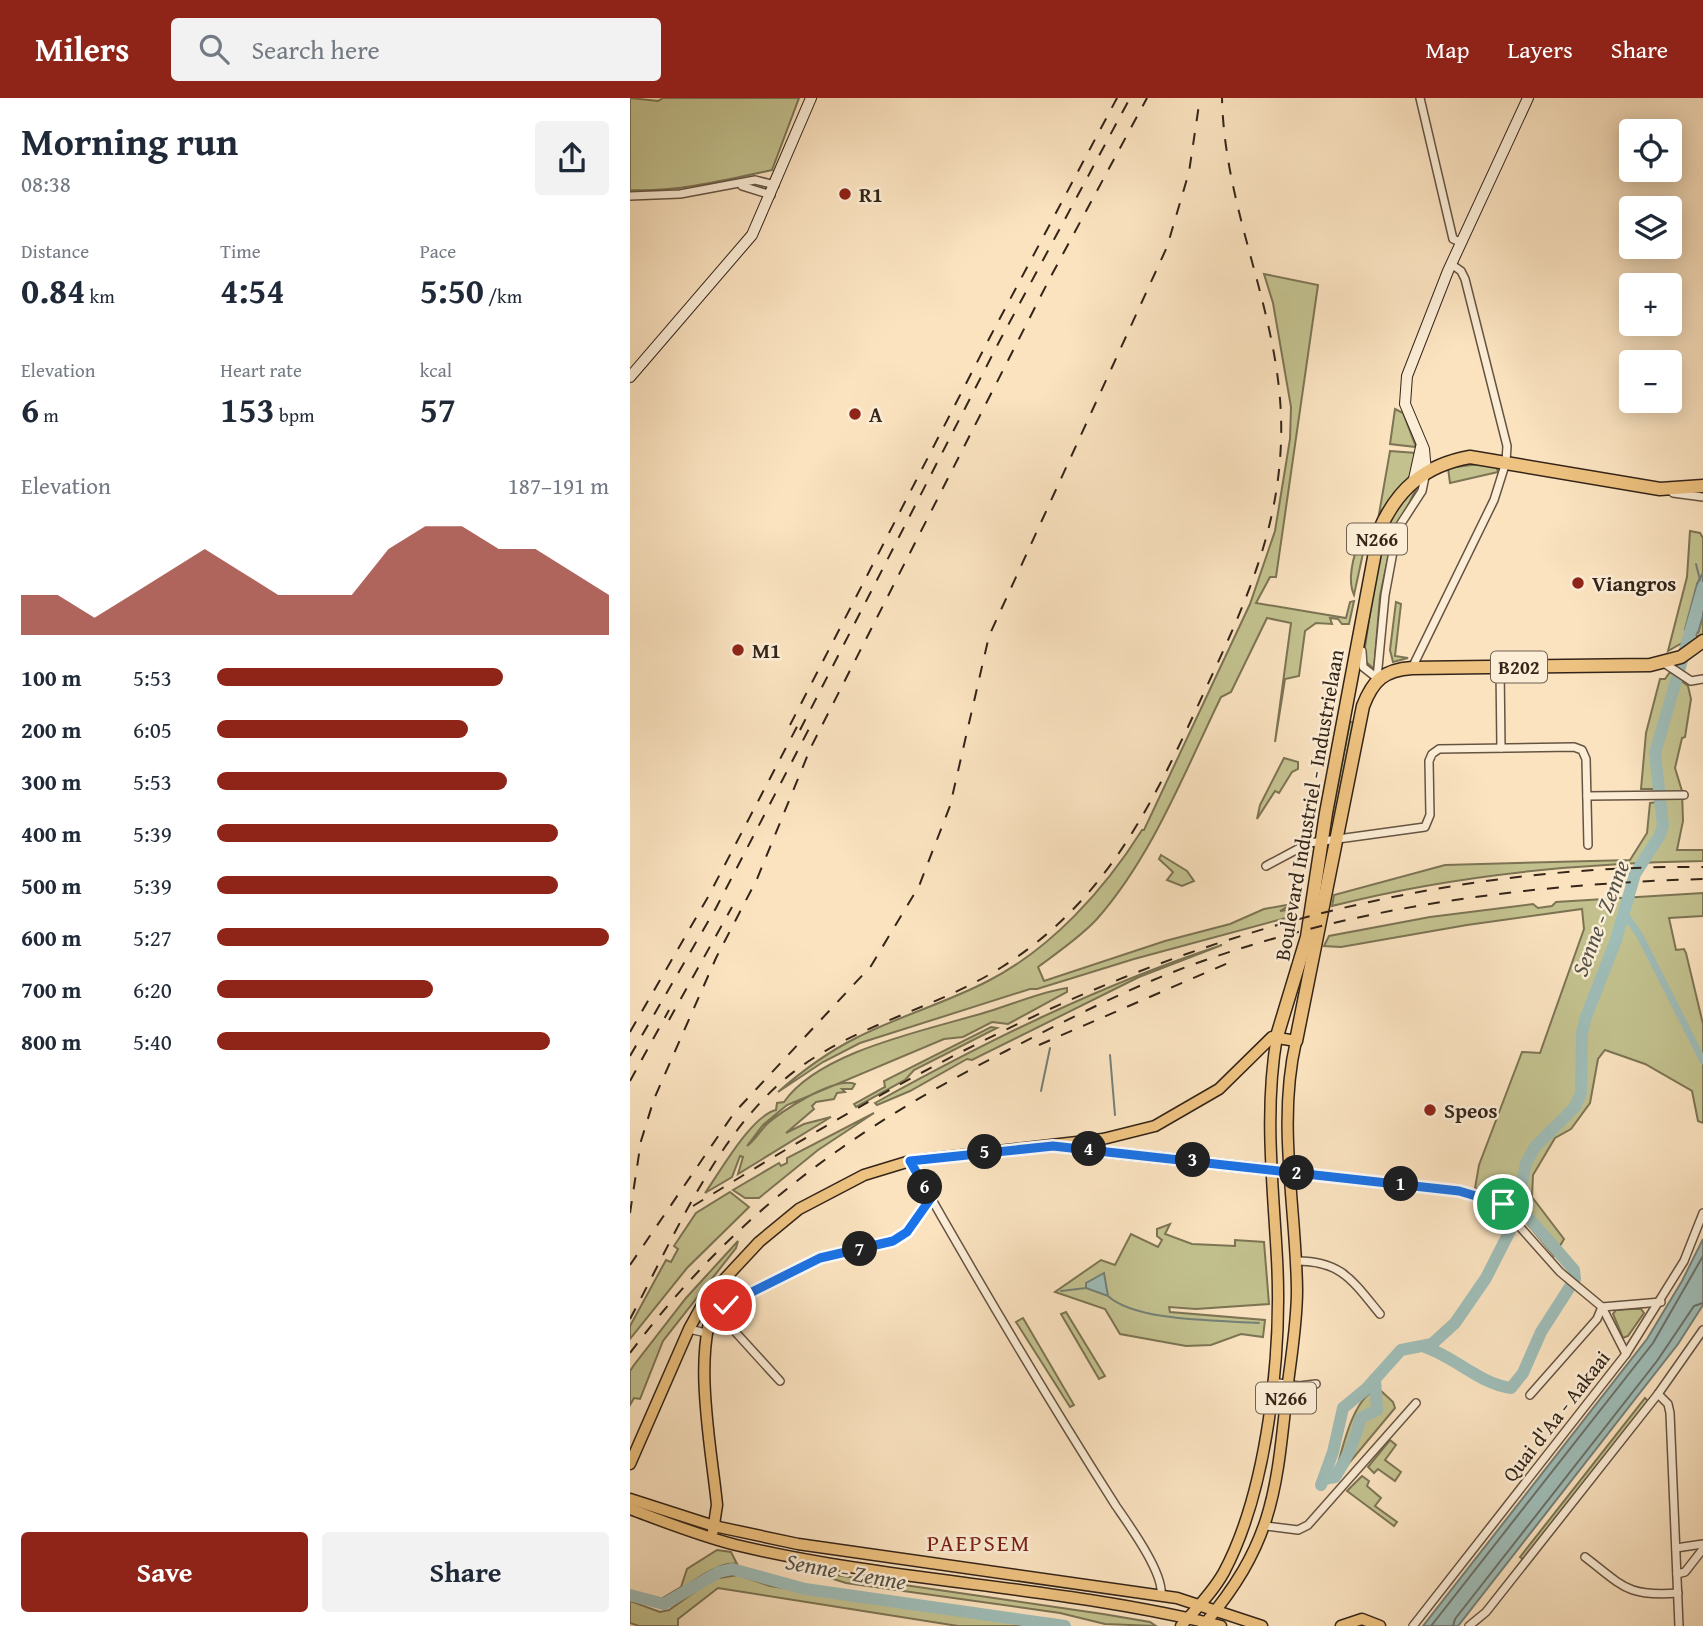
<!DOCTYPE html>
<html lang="en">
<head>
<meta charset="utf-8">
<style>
  :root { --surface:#fff; --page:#f2f2f3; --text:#1f2937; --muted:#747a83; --accent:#8f2418 }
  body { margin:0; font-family:"Gentium Book Plus",serif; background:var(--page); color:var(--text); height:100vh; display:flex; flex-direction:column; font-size:26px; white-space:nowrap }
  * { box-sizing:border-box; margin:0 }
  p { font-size:23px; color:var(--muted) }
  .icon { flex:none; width:38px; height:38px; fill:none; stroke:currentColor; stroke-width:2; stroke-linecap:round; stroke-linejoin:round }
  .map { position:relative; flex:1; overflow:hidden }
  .drawer { display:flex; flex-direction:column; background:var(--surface); width:630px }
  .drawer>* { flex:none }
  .fabs { position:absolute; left:989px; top:21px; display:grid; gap:14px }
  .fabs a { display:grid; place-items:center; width:63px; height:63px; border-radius:7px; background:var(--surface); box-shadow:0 4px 18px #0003; font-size:35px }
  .pin { position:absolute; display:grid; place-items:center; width:60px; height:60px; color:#fff; margin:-30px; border:4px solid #fff; border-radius:50%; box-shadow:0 2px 7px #0007 }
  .km { position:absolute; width:35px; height:35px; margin:-18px; border-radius:50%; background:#222; color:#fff; font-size:19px; line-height:35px; text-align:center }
  .round { display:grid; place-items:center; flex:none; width:74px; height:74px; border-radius:7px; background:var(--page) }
  .head { display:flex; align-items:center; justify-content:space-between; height:119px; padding:0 21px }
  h1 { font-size:38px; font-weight:700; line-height:52px }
  .metrics { display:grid; grid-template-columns:repeat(3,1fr); gap:10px; height:119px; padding:7px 21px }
  .metrics div { display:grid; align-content:center }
  .metrics b { font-size:35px; font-weight:700 }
  .metrics small { font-size:19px; font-weight:400 }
  .metrics p { font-size:19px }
  .chart { height:196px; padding:14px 21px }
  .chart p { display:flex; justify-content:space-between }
  .chart svg { width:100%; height:126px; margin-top:7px; fill:var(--accent); opacity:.7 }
  .button { display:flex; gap:14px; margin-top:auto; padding:14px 21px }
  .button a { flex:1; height:80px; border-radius:7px; background:var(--accent); color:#fff; font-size:28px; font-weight:700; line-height:80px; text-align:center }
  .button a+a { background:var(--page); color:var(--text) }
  ul { padding:0 21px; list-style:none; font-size:23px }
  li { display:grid; grid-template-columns:112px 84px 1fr; align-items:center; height:52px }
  li i { height:18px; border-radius:9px; background:var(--accent) }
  header { display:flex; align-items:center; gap:42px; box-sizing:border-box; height:98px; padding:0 35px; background:var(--accent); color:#fff }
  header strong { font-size:33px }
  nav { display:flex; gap:38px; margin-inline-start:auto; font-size:24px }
  .search { width:490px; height:63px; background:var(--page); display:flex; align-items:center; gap:18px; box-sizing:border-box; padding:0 24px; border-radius:7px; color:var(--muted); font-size:26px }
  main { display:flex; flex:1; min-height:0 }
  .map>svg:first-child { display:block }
  .green { fill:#c3c28f; stroke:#7c7454; stroke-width:2 }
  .water { fill:#9fbdb8; stroke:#748078; stroke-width:2 }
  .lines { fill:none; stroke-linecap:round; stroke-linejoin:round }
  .shore { stroke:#6a7168; stroke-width:2 }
  .stream { stroke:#748078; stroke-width:2 }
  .canal { stroke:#9fbdb8; stroke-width:7 }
  .river { stroke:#9fbdb8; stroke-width:12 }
  .street-casing { stroke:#665443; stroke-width:10 }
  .secondary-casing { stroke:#342519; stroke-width:12 }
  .primary-casing { stroke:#342519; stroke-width:13 }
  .highway-casing { stroke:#342519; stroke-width:15 }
  .street { stroke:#fcedd6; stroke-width:7 }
  .secondary { stroke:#fcedd6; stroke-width:10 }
  .primary { stroke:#eec280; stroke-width:10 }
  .highway { stroke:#eec280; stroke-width:12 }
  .rail { stroke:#342519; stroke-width:2; stroke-dasharray:12 12; stroke-linecap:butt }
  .route-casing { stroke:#fff; stroke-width:14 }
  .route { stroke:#1a73e8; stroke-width:9 }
  .poi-dot { fill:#8f2418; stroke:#fcedd6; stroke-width:2.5 }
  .labels { text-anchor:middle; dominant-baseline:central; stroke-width:5; stroke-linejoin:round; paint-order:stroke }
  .shield { fill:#fcedd6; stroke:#706152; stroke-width:2 }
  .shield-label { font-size:19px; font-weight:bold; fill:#342519 }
  .poi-label { font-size:21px; font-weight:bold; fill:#342519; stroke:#fcedd6; text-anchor:start }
  .street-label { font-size:21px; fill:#342519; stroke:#fcedd6 }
  .water-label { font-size:23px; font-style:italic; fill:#545349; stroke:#fcedd6 }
  .neighbourhood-label { font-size:23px; letter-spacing:2px; fill:#7a1f14; stroke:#fcedd6 }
</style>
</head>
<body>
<header>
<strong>Milers</strong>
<div class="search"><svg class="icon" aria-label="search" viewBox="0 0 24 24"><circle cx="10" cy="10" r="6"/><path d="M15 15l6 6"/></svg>Search here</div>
<nav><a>Map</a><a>Layers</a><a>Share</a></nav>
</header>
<main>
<section class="drawer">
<div class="head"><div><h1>Morning run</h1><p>08:38</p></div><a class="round"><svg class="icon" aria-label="share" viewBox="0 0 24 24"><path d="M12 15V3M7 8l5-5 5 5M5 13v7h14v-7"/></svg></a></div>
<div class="metrics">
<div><p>Distance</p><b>0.84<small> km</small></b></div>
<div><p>Time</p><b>4:54</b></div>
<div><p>Pace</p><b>5:50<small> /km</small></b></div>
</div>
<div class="metrics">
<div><p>Elevation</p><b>6<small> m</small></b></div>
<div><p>Heart rate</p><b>153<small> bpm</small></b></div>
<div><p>kcal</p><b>57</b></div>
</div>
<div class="chart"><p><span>Elevation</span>187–191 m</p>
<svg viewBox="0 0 160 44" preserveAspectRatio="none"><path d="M0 44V30L10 30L20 38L30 30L40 22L50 14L60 22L70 30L80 30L90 30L100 14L110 6L120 6L130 14L140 14L150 22L160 30V44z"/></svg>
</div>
<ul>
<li><b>100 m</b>5:53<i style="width:73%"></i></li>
<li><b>200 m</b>6:05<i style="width:64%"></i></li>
<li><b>300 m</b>5:53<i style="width:74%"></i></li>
<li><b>400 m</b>5:39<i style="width:87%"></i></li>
<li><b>500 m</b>5:39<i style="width:87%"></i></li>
<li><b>600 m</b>5:27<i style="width:100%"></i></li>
<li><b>700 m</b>6:20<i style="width:55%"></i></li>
<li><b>800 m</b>5:40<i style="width:85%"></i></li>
</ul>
<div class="button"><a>Save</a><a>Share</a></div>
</section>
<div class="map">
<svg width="1073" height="1528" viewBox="0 0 1073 1528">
  <rect width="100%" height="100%" fill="#fbe3c0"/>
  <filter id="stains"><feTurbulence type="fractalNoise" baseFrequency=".00286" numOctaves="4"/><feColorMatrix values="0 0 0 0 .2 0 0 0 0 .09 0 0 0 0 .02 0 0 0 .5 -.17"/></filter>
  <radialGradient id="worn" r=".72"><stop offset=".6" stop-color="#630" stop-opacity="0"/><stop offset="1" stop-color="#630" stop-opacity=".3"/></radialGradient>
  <g class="green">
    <path d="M0,0L28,3L33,0H169L142,72C95,82 48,94 0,92Z"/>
    <path d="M634,176L688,187L646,479H640L626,505L716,520L720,504L724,503L719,526H712L708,521L700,520L702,526L686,525L675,533L669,578L655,581L645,644L661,525L637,520L601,594L591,599C555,673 522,759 466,822C449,840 428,854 408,869L414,883L535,843L600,826L634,811L662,806L650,813L665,811L667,817L504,861L407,891H400L230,945L193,964L148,994C172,973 198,954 226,940C269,918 316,905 358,883C421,851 475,791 512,732H514L620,506L645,433L660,341L661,309L643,205Z"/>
    <polygon points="765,311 773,315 786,349 760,346"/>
    <polygon points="760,353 786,355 779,381 749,416"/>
    <polygon points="857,365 866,368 868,374 820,385 818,370"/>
    <polygon points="788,387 762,441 750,498 744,571 734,562 734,556 750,445 762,413"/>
    <path d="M738,432L724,497C716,480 726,450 733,433Z"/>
    <polygon points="1060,433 1070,435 1073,440 1073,475 1067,486 1068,535 1073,518 1073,545 1066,537 1038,553 1057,479"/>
    <polygon points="766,504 771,506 765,558 778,560 763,564 760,552"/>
    <path d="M1040,574L1058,588L1061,601L1055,639L1052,640L1045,670L1052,693L1053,723L1047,752H1073V763C949,765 823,777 702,808L704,797L815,767L1000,762L1017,735L1020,705L1028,704L1025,691H1011L1016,635L1030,581H1035Z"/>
    <polygon points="720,623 725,626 706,730 702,733 699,732"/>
    <polygon points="654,660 668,664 668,671 662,674 649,695 645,693 627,721 630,707"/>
    <polygon points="531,757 557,773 564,783 552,788 537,782 543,774 529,761"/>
    <polygon points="1073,795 1073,818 1039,820 1046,852 1054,851 1056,855 1073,926 1073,1025 1068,1023 1062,993 1015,966 975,952 968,961 960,1005 941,1031 925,1040 903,1077 902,1099 934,1141 924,1158 882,1107 873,1101 845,1090 849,1067 892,954 910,955 954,831 952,811 837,827 711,849 694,848 699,838 800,819 903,806 908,810 922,808 926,804"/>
    <path d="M592,847L509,879L342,962L337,961L280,993L247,1007L245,1005C357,943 470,887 592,847Z"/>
    <path d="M437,890V894L378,926L362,924L333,939L314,941L157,1007L133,1027L117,1048C123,1044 129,1035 135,1028C149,1014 205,978 225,986L222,991H212L215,994L207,995L204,1001L186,1004L182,1008L184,1011L156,1035L174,1026L201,1019L108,1076L113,1059L110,1058L102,1079L75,1095C90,1074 121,1018 146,1012L147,1005L154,1004C190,952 299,932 360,913C383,906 414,893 437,890Z"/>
    <polygon points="361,929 367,930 284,972 275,982 226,1009 224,1006 255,989 254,983"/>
    <polygon points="244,1015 188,1052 129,1100 115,1100 103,1092 149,1065 151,1068 157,1065 157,1060"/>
    <polygon points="100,1094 119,1109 57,1170 0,1241 0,1228 36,1162 41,1164 48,1151 44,1148 66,1115"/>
    <polygon points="540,1126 535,1136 562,1146 605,1148 605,1142 634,1144 639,1206 566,1211 539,1209 540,1214 635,1222 633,1239 611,1236 581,1247 556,1248 490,1236 475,1211 425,1194 471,1162 485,1167 501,1136 528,1149 532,1142 527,1138 527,1131"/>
    <polygon points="108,1143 106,1150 33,1243 10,1301 4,1300 0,1307 0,1273 4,1267 56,1200"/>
    <polygon points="1002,1211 1011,1211 1014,1215 998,1238 993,1240 983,1216 986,1212"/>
    <polygon points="436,1214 475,1278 469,1281 431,1216"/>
    <polygon points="393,1220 444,1307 440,1309 386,1224"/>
    <path d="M749,1291L763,1304L765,1310L710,1376L706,1373C712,1352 724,1295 749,1291Z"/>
    <polygon points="1015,1300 1018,1303 894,1462 890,1459"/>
    <polygon points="760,1342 766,1347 755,1362 771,1374 765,1383 748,1371 744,1375 738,1369"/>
    <polygon points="732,1378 739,1383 737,1388 751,1400 745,1408 767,1424 764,1428 717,1393"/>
    <path d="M87,1452L101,1454L107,1466C88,1461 51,1493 33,1504L31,1501L51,1489L57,1471Z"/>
    <polygon points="178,1473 473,1516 520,1524 526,1528 475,1526 430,1515 216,1485"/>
    <polygon points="108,1477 140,1488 406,1528 328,1528 88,1490 48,1521 48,1528 9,1528 0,1525 0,1503 30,1514 39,1512 83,1481"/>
  </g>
  <g class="water">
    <polygon points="1073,475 1073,518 1068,535 1055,531 1067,486"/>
    <polygon points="1073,1141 1073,1207 1048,1246 828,1528 793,1528 1017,1241 1052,1183"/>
    <polygon points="474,1175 478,1198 456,1190 456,1185"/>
  </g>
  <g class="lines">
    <g class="shore">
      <polyline points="801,1528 1023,1245 1073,1158"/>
      <polyline points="823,1528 825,1521 1027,1263 1064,1208 1073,1205"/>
    </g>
    <g class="stream">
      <polyline points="1066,466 1070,482"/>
      <polyline points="480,957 485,1017"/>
      <polyline points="411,993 420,950"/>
      <polyline points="431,1193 456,1190"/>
      <path d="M478,1198C506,1224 590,1222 629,1225"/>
    </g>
    <polyline class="canal" points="995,816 1010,838 1073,963"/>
    <g class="river">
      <path d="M795,1249C825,1259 850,1286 881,1290L893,1275L911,1234L945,1181L944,1172L891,1111"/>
      <path d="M694,1381L705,1379C718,1360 725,1342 731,1320L747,1312L745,1281"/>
      <polyline points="691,1387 703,1354 713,1310 736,1291 771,1252 802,1246 825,1225 856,1180 891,1111 890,1096 896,1065 905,1049 945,1009 951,995 952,935 956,919 986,842 1005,776 1030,737 1033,727 1025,655 1073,490"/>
      <polyline points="0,1497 34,1506 89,1474 102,1471 175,1491 435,1528"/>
    </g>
    <g class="street-casing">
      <g id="street">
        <polyline points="790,0 823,141 830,144"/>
        <polyline points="112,88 141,97"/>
        <polyline points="0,98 50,96 125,82 145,87"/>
        <polyline points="1043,395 1073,399"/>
        <polyline points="732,553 733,569 747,580"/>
        <polyline points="1034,565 1061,583 1073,581"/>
        <polyline points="870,569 871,650"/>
        <polyline points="782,570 864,402 876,364 877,348 835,181 831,173 821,166"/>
        <polyline points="747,580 755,497 765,443 770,427 792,393 796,374"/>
        <polyline points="957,698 1054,697"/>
        <polyline points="636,768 679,745 795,729 800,717 799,663 802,656 809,651 944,649 952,652 956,661 958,747"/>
        <path d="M280,1063C346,1180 414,1295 486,1408C499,1427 534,1475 531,1497"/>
        <polyline points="659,1074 829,1092 867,1103 930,1174 972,1209 996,1256"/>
        <path d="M665,1163C711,1162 723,1183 750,1216"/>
        <polyline points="972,1209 1031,1204"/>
        <polyline points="92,1226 91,1217 96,1207 190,1160 263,1143 277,1134 301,1100"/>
        <polyline points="59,1231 76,1235 88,1226 99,1227 150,1283"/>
        <polyline points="642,1284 669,1288 686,1286"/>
        <polyline points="1028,1296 1038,1306 1040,1315 1049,1528"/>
        <polyline points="900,1297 967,1221 972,1209"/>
        <polyline points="636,1428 668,1432 678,1427 786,1305"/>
        <polyline points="1046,1450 1073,1446"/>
        <path d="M955,1459C993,1488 997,1499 1048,1495"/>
        <polyline points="1047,1476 1055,1474 1073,1451"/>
        <polyline points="783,1528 996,1256 1054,1163 1073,1115"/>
        <polyline points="839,1528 856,1514 1028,1296 1073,1232"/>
      </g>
    </g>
    <g class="secondary-casing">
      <g id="secondary">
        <polyline points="0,279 122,137 181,0"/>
        <polyline points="796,374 794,351 775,306 777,278 818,173 898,0"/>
        <polyline points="784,381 791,349"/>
      </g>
    </g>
    <g class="primary-casing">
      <g id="primary">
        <polyline points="440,1050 659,1074"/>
        <path d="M0,1366L59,1231L75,1202L129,1144L169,1111L234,1077L280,1063L473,1041L525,1028L589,991L642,939L666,943C647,1025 666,1109 667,1192C667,1226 661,1259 657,1293C646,1396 643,1445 573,1528"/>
        <polyline points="0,1401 84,1428 168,1446 547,1500 632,1528"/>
        <path d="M0,1411C35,1424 70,1438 106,1447C266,1485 432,1488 591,1528"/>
        <path d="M83,1433L87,1407C81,1345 59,1245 92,1191"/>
        <path d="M551,1528C566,1511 583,1494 594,1474C638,1391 652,1254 647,1161C643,1086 634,1013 647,938"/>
        <polyline points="711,1528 732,1521 750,1528"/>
      </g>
    </g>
    <g class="highway-casing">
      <g id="highway">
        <path d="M647,938L677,839L696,715L749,433C767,391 795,367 840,359L1030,391L1073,388"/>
        <path d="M666,943L733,608C743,582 754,572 782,570L1020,567L1051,559L1073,543"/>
      </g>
    </g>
    <use href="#street" class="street"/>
    <use href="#secondary" class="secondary"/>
    <use href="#primary" class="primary"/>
    <use href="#highway" class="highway"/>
    <g class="rail">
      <polyline points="160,627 360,239 487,0"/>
      <polyline points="170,632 369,244 500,0"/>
      <polyline points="39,922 102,809"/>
      <polyline points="0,934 78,799 171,621"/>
      <polyline points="409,947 598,865"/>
      <polyline points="0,958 86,810 183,623"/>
      <polyline points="0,983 39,912"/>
      <path d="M63,1108C201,1023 344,939 495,879C678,806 876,767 1073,769"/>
      <polyline points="0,1115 11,1043 24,1001 86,860 127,781 181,649 420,180 517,0"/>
      <polyline points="0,1167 104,1015 241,868 289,788 320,708 359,538 537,149 559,74 570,0"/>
      <path d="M0,1221C42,1143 82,1047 148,987C213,928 299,915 372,869C481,800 525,700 577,588C611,515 644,443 650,361C661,231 595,127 592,0"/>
      <path d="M0,1255C106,1114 220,1033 376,953C439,921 502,888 570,864C731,807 903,786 1073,781"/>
    </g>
  </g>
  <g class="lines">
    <g class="route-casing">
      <polyline id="route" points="96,1207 190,1160 263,1143 277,1134 301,1100 280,1063 423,1048 829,1093 873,1106"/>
    </g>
    <use href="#route" class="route"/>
  </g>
  <g class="poi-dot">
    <circle cx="215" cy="96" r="7"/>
    <circle cx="225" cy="316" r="7"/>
    <circle cx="948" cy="485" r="7"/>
    <circle cx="108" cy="552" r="7"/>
    <circle cx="800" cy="1012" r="7"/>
  </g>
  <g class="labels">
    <g class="shield">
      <rect x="717" y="425.5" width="60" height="31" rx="5"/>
      <rect x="861" y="553.5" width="56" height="31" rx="5"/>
      <rect x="626" y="1284.5" width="60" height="31" rx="5"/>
    </g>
    <g class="shield-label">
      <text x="747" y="441">N266</text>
      <text x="889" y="569">B202</text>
      <text x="656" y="1300">N266</text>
    </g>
    <g class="poi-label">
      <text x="229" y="96">R1</text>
      <text x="239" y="316">A</text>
      <text x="962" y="485">Viangros</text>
      <text x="122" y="552">M1</text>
      <text x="814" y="1012">Speos</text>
    </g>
    <g class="street-label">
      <text transform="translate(679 707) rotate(-80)">Boulevard Industriel - Industrielaan</text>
      <text transform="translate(926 1318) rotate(-52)">Quai d'Aa - Aakaai</text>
    </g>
    <g class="water-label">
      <text transform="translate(970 820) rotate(-69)">Senne - Zenne</text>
      <text transform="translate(216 1473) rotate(10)">Senne - Zenne</text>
    </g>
    <g class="neighbourhood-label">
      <text x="349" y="1444">PAEPSEM</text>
    </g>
  </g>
  <rect width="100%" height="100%" filter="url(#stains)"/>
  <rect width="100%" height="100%" fill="url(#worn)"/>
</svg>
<div class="fabs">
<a><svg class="icon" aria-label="locate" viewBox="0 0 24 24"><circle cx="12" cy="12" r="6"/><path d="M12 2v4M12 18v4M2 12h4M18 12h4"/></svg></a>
<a><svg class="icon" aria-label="layers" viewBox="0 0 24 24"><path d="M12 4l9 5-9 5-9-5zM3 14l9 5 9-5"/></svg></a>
<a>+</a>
<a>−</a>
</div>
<div class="pin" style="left:873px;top:1106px;background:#1e9e55"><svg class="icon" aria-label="arrive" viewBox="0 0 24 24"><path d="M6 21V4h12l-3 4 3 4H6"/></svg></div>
<div class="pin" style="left:96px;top:1207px;background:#d93025"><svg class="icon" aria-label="check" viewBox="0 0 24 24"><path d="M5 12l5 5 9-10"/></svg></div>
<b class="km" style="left:771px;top:1086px">1</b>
<b class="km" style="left:667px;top:1075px">2</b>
<b class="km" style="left:563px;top:1062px">3</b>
<b class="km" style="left:459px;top:1051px">4</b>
<b class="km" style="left:355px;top:1054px">5</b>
<b class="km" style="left:295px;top:1089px">6</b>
<b class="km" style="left:230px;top:1151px">7</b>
</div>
</main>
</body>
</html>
